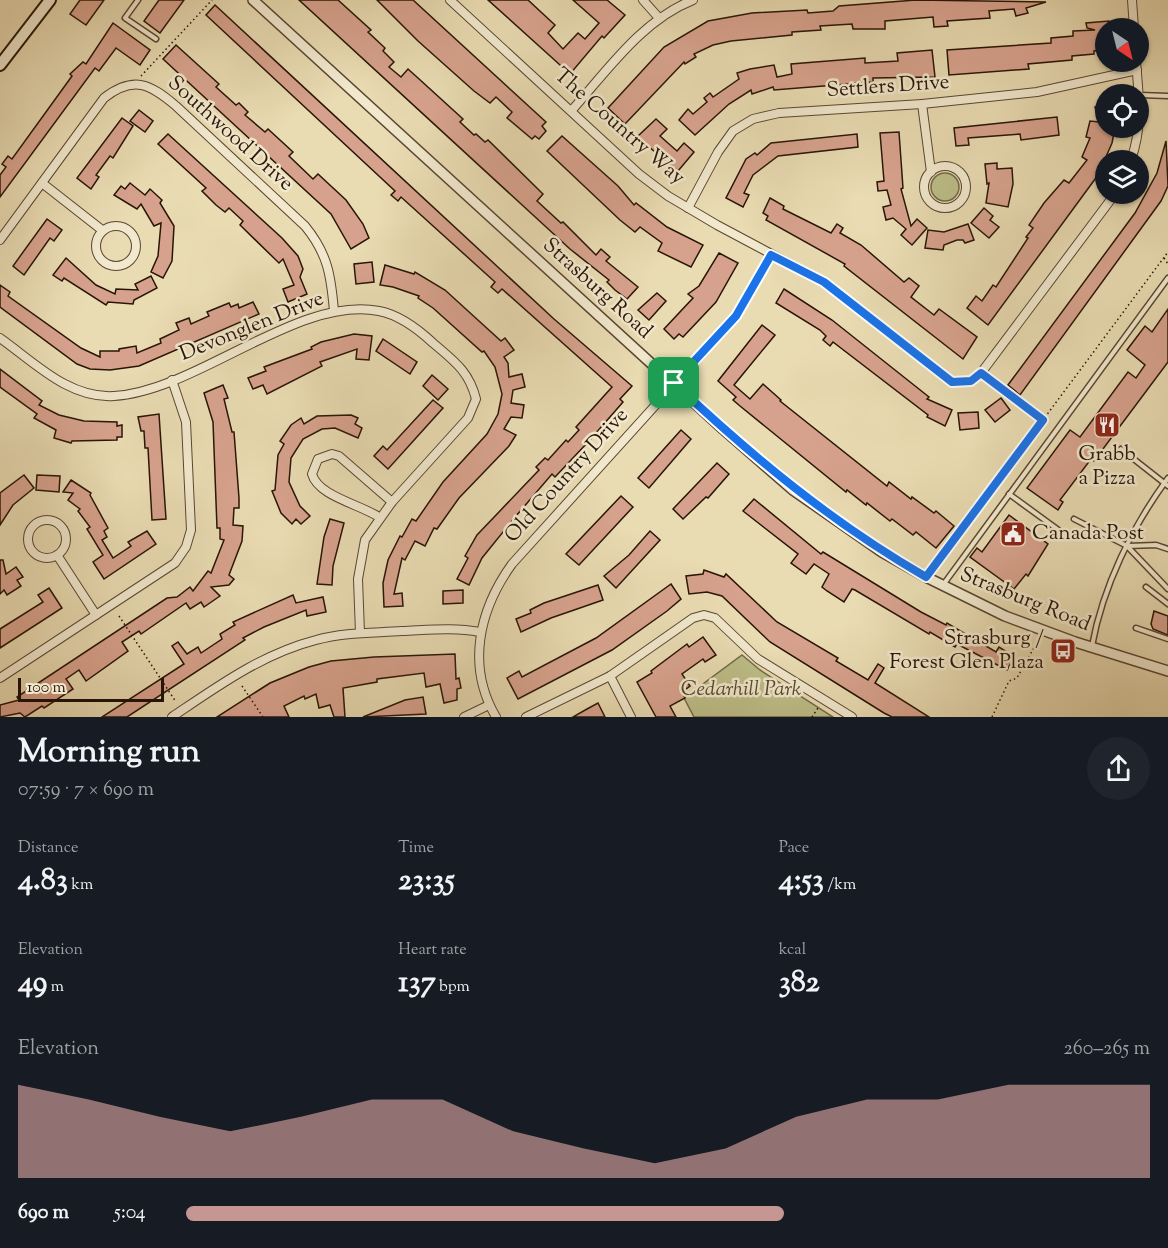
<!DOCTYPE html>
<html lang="en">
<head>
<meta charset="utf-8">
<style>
  :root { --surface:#171b24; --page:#20242c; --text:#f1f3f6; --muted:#9ea1a6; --accent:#c59692 }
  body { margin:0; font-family:"Sorts Mill Goudy",serif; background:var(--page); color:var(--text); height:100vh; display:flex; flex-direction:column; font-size:22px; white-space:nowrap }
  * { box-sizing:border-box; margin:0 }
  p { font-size:20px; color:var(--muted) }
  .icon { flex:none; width:33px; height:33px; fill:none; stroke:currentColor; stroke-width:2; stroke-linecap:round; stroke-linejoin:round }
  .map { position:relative; height:717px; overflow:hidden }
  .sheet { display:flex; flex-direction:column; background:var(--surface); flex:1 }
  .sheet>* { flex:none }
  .needle { width:39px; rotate:145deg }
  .tools { position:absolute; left:1095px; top:18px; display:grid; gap:12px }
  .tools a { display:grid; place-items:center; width:54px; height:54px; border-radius:50%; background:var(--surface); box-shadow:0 2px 4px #0004; font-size:30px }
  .scale { position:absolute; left:18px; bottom:15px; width:146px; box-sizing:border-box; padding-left:6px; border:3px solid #291506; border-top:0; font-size:16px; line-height:21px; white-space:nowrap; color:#291506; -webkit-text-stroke:4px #f1e8cd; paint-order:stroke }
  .pin { position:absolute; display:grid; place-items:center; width:51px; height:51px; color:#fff; margin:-26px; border-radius:12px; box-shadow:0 3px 9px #0006 }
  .round { display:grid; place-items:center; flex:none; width:63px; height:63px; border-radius:32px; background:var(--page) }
  .headline { display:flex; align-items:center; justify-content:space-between; height:102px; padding:0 18px }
  h1 { font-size:33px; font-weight:700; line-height:45px }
  .figures { display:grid; grid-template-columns:repeat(3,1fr); gap:9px; height:102px; padding:6px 18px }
  .figures div { display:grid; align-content:center }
  .figures b { font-size:30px; font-weight:700 }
  .figures small { font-size:16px; font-weight:400 }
  .figures p { font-size:16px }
  .chart { height:168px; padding:12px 18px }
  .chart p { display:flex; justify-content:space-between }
  .chart svg { width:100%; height:108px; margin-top:6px; fill:var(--accent); opacity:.7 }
  ul { padding:0 18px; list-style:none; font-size:20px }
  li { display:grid; grid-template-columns:96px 72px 1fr; align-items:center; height:45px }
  li i { height:15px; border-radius:8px; background:var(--accent) }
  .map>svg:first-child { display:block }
  .green { fill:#bdbe88; stroke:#736a47; stroke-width:1.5 }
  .building { fill:#d7a28d; stroke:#291506; stroke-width:1.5 }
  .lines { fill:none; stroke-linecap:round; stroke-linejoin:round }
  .service-casing { stroke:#594631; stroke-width:7 }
  .minor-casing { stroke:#594631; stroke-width:10 }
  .tertiary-casing { stroke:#594631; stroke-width:12 }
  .secondary-casing { stroke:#291506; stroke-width:14 }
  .path { stroke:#291506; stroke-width:1.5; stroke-dasharray:1.5 3; stroke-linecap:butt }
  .service { stroke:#f1e8cd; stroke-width:4 }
  .minor { stroke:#f1e8cd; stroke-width:8 }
  .tertiary { stroke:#f1e8cd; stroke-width:9 }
  .secondary { stroke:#f1e8cd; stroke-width:10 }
  .route-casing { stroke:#fff; stroke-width:12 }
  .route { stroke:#1a73e8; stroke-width:8 }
  .labels { text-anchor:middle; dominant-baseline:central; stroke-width:5; stroke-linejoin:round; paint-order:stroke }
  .street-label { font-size:21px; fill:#291506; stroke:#f1e8cd }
  .poi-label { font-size:21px; fill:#291506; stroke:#f1e8cd }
  .park-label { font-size:21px; font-style:italic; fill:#55482d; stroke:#f1e8cd }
</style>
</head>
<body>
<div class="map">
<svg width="1168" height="717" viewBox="0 0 1168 717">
  <rect width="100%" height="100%" fill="#e9dbb2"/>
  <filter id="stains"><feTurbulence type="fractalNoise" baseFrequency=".00333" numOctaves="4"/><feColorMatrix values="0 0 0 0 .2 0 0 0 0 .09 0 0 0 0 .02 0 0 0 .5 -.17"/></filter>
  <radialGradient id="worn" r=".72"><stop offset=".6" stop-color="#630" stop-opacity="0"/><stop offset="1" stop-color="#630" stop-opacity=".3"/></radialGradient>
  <g class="green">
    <circle cx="945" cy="187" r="14"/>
    <polygon points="742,655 760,670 833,717 694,717 684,698"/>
  </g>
  <g class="building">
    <polygon points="80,0 104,0 86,25 70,14"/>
    <polygon points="159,0 184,0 160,33 144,21"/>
    <polygon points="299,0 338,0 371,30 368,32 385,48 383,51 394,62 389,67 401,77 408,69 418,78 463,119 460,122 474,135 476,134 485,142 488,140 543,194 537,201 561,223 563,222 596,255 601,249 610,257 606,261 638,287 627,299 615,290 607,282 609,280 570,249"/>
    <polygon points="377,0 413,0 546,122 542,126 546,131 539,139 535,136 532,139 507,118 512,112 496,97 490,103 474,91 418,41"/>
    <polygon points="488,0 528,0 555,25 548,33 563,49 578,33 585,39 599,23 573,0 607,0 625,15 604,38 602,36 570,74"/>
    <polygon points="916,0 1046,2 1026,8 1028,13 1016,16 1014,9 989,11 990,18 947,21 948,26 934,27 933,17 885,21 885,29 853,29 852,24 820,26 821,30 792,32 792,35 731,41 713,45 694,54 696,57 685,64 684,62 625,124 608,108 664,47 708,21 752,13 807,10 808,13 833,11 839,6"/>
    <polygon points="215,5 554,319 632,386 620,399 623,402 589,441 555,477 552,474 516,516 482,558 469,585 457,579 468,558 465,556 477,535 539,470 536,467 545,458 548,460 566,440 568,442 579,430 576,427 612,387 502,289 498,293 491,287 495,282 401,197 398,201 391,195 395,191 206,15"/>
    <polygon points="1109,21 1110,28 1106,28 1106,50 1094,51 1094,54 1072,56 1072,60 1028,64 1029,69 949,75 947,50 1051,43 1051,38 1073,36 1073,31 1095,30 1087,28 1086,23"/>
    <polygon points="113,23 150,50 140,65 116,48 99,71 95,68 0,197 0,175 6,167 2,164 8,156 12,159 72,76 70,74 83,62 86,64"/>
    <polygon points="176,45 219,84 216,87 236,105 239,103 248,112 245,115 265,132 268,129 293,152 289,156 313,179 318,174 346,200 363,224 369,238 351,249 331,214 163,59"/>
    <polygon points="932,50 935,77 873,78 873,82 774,90 773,87 752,94 751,90 729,104 695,135 679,120 688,109 693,114 707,102 704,98 710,93 713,97 739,79 737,73 750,69 774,65 777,77 792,74 791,64 865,58 865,63 898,61 897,53"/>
    <polygon points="1106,104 1106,128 1115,128 1112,143 1098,175 988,325 967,308 976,296 982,301 993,285 996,287 1028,238 1026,237 1033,228 1029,225 1044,203 1064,180 1069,183 1087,160 1082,157 1090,138 1086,137 1090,121 1099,122 1095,107"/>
    <polygon points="139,110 153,121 145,132 130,121"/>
    <polygon points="1057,117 1059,135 1021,140 1020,134 968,138 969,145 956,146 954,128"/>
    <polygon points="122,118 133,126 113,158 110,156 96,175 99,177 91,189 77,178"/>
    <polygon points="656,119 667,129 660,136 677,151 684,143 694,152 678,171 637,137"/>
    <polygon points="899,132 903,188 901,189 911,226 917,219 927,228 912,245 901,235 906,229 893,218 886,220 883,207 891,205 887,190 878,191 877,182 884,181 880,133"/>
    <polygon points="168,134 282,238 298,256 303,269 300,277 307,294 288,302 283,289 294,285 283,259 279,263 240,225 243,221 229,208 225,212 216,205 202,191 206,188 158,144"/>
    <polygon points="857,134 858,147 778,156 753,175 744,193 749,195 743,207 726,198 746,159 755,153 757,155 771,143"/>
    <polygon points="562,136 618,186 634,205 636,203 667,227 703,245 691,267 658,251 662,243 640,227 635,232 620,220 547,151"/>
    <polygon points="1166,141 1168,186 1161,201 1020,395 1008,385 1135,213 1157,173"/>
    <polygon points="997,163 997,169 1012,168 1013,184 1008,207 986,203 989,183 987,184 985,164"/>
    <polygon points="130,183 145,195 150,189 162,200 160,203 174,226 172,261 163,278 151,272 158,256 161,223 154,226 141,204 137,209 114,195 121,186 125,189"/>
    <polygon points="770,198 784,206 783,209 831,233 837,224 843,228 840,233 861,245 904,282 909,278 919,286 911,297 934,315 939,309 977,337 963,359 844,266 845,264 766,220 768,216 763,213"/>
    <polygon points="984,208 993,216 990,220 999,227 989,238 971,223"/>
    <polygon points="47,219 62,230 54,241 50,238 24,275 13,266"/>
    <polygon points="968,224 974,240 965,243 963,240 957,240 944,245 943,250 925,248 928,230 944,232"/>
    <polygon points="719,253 738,263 716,302 683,337 679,334 674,339 664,329 693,298 688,294 699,286"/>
    <polygon points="66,258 96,285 115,294 116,289 138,290 135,284 151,276 157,288 134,300 133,304 108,302 106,305 64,278 62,281 53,275"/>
    <polygon points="372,262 374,282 356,284 354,264"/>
    <polygon points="385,265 414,274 415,272 445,290 501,341 505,338 514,350 504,357 508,363 509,377 522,374 525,387 513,390 511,403 524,405 522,418 511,417 504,429 516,435 509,446 459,498 437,529 434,528 425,546 415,541 405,560 402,558 394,594 402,593 403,606 384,607 383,583 388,560 400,536 402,537 412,519 416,521 443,482 487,434 498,414 502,394 495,367 484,351 482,352 433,308 418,298 419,296 393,287 380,285"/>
    <polygon points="0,285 10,292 8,296 81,348 100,357 100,351 119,351 119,349 136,346 137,353 161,343 160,339 179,330 176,323 189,318 191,324 209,316 207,312 229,303 231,307 238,304 239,308 253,302 259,314 139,366 110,370 90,369 77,364 0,307"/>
    <polygon points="784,289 832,320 929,397 927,399 952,410 945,426 927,417 928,415 833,342 830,346 823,340 826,336 820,330 776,303"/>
    <polygon points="657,293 666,301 649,320 638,310"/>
    <polygon points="1168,309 1168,362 1094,461 1091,459 1060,500 1063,502 1058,510 1027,488 1070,430 1080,437 1128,372 1136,378 1145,365 1127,350 1145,326 1152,332"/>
    <polygon points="762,325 775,335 734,385 750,399 763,384 781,400 780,401 887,486 889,482 911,499 912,497 934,513 936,511 954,526 936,548 916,532 913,535 892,519 890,521 867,503 866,505 847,490 846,492 740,406 733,400 736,397 718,381"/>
    <polygon points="354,334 372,336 369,360 356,359 357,349 320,362 322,366 267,394 263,385 253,389 248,378 266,371 264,367 312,349 311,347 321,342"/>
    <polygon points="383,339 417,362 410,374 376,351"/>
    <polygon points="0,369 42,401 39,405 59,415 84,421 117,422 117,426 122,425 122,437 117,437 117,440 72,441 71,443 54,438 56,430 34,418 37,414 0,387"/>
    <polygon points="432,375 448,389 438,400 423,386"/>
    <polygon points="223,385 228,398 224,399 232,432 234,432 239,498 239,508 234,508 233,525 243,526 242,541 229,575 234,579 229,585 211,587 220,596 204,607 201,602 190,609 186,603 141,634 139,631 122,642 128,651 86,681 79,670 66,679 73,689 44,708 42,706 25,717 20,713 0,717 0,705 19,700 17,697 167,598 177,597 190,587 193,591 208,571 211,573 224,540 220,539 220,528 217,528 213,422 204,393"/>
    <polygon points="1001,398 1010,410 995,422 985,410"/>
    <polygon points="433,400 443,408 388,469 374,456 383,446 387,450"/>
    <polygon points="978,412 979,428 960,430 958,413"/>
    <polygon points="159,414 166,519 152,520 148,448 145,448 144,431 141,431 138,417"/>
    <polygon points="351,415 358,418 355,424 362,428 358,438 335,428 322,429 303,439 291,458 289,482 300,506 310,516 301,524 296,519 292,524 281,513 272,491 275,490 278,455 284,444 280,441 291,425 301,418 304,424 317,416"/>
    <polygon points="681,430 691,439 649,488 638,478"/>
    <polygon points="717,463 729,474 708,498 706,497 683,519 673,509"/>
    <polygon points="24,475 34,488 13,505 0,525 0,493"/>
    <polygon points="37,475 60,476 59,492 36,490"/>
    <polygon points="71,480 91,493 90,495 108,528 104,531 107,537 102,540 113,558 131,546 128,542 147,531 156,544 104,579 93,562 103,555 87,529 90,527 78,511 80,509 68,500 73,493 63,492"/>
    <polygon points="621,496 633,507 579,565 566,554"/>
    <polygon points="754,499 821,554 823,552 921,612 946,625 947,623 996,652 999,647 1015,657 1007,670 957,644 955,647 930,632 929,634 855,590 852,589 844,602 827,591 822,587 829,574 814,564 806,574 791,563 798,554 743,511"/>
    <polygon points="1009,515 1048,544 1028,576 1026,574 1014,589 970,557 977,548 982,552"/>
    <polygon points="330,519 344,523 333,566 332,585 317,584 324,537"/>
    <polygon points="650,531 660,540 616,588 604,576 629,555"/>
    <polygon points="0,560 3,560 6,574 16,567 23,577 17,580 21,586 7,595 4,590 0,594"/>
    <polygon points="704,570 724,577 726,574 777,622 838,658 836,661 868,680 878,664 884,668 875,683 929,717 892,717 884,713 770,642 722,596 707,592 689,594 686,576 703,574"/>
    <polygon points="671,584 681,599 667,611 612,650 518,699 507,678 519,671 522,677 596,638"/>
    <polygon points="598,585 603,600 551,618 521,632 516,619 531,613 530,610 544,603"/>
    <polygon points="49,588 62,608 0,648 0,629 43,602 38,595"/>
    <polygon points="463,590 463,603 443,604 443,591"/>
    <polygon points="293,595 296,603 323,597 326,612 307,616 306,610 264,627 243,638 245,640 127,717 102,717 184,664 172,646 178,642 187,654 198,647 201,653 222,639 220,634 235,625 233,622"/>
    <polygon points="1154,611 1168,616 1168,635 1153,629 1151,624"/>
    <polygon points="703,637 716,655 705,662 703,659 682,674 690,686 682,692 685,698 670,706 676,717 656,717 637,682 652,673 651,671 687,644 689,647"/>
    <polygon points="455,654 456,679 459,678 461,688 457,689 457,700 444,703 440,684 426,687 424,673 377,679 377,682 343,688 345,717 334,717 330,705 319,708 316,694 305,699 304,696 284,706 289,717 217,717 270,683 309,667 331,661 374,657"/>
    <polygon points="423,697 426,714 363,717 405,700"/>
    <polygon points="598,703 605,717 573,717 587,709"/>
  </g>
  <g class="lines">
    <g class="service-casing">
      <g id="service">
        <polyline points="138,0 125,18 156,39"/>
        <polyline points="1140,95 1168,96"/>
        <polyline points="1121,449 1168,486"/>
        <polyline points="1009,494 1064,534"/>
        <polyline points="1074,519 1127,546 1168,589"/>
        <polyline points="1128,546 1156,545 1168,549"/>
        <polyline points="943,585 1168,278"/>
        <polyline points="1146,587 1168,604"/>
        <polyline points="1136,628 1168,639"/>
        <path d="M1092,646C1103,586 1132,527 1168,478"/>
      </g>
    </g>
    <g class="minor-casing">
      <g id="minor">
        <polyline points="450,0 639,174 668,196 717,225 824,282 952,382 971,381 981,373 1115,194"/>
        <polyline points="643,0 659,18"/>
        <polyline points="1132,0 1134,28"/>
        <polyline points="922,104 931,172"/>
        <path d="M572,110C607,71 642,20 693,0"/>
        <path d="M1131,160C1143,126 1139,97 1136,62"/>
        <circle cx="945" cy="187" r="21"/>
        <polyline points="42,183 102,230"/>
        <polyline points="688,208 718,152 733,131 753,119 779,113 922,104 1037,92 1137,70"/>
        <circle cx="116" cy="246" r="20"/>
        <path d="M0,240L104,98C134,75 150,84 176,106L305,226C328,254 331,276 334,311"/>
        <path d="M0,338C34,362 69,399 114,396C197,391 298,295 379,311C400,315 418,329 433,343C454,361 469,371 476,399L468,418L392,502L365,540L358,579L360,633"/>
        <path d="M379,517C359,504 318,496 312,474L318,459L332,454L339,456L392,502"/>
        <circle cx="47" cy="539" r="19"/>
        <polyline points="57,555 96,615"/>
        <polyline points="610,676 631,717"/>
        <polyline points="0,678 175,563 186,547 191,530 186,422 172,380"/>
        <path d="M172,717C218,686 262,654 316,640C344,632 374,633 402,631C428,630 454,627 480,632"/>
        <polyline points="464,717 489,705"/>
        <path d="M496,717C466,666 479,610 512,564L736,316L771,255"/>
        <polyline points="526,717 610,676 693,618 704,615 715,618 758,659 852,717"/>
      </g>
    </g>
    <g class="tertiary-casing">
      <polyline id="tertiary" points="253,0 723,429 793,490 882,552 926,577 1005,616 1075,642 1168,671"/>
    </g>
    <g class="secondary-casing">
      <polyline id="secondary" points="0,65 50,0"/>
    </g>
    <g class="path">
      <polyline points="141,76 212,0"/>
      <polyline points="1164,258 1168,264"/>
      <polyline points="989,379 1042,419"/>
      <polyline points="932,569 1168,252"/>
      <polyline points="119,616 176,702"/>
      <polyline points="242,686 263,717"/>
      <polyline points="812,717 818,708"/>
      <polyline points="992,717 1009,681 1017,678 1035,646"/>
    </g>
    <use href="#service" class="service"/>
    <use href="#minor" class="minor"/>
    <use href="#tertiary" class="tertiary"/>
    <use href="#secondary" class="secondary"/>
  </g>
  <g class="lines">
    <g class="route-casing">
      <path id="route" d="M771,255L824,282L952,382L971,381L981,373L1043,420L926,577C831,522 754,458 674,383L736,316Z"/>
    </g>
    <use href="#route" class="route"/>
  </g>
  <defs>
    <g id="restaurant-square" transform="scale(1.35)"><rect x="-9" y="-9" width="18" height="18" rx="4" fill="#8f2418" stroke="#f1e8cd"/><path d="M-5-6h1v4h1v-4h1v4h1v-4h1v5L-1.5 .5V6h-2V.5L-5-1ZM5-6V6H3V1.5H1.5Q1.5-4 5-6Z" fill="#fff"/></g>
    <g id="civic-square" transform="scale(1.35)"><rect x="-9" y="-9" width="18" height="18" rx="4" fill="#8f2418" stroke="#f1e8cd"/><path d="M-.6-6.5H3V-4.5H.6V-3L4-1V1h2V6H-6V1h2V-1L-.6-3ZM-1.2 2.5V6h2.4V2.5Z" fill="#fff"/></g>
    <g id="bus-square" transform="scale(1.35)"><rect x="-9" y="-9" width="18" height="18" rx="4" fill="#8f2418" stroke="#f1e8cd"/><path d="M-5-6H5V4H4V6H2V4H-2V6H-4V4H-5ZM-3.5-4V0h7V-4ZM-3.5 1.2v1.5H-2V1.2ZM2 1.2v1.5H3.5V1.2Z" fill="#fff"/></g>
  </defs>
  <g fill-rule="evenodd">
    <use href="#restaurant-square" x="1107" y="425"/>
    <use href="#civic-square" x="1013" y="534"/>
    <use href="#bus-square" x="1063" y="651"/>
  </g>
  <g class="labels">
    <g class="street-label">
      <text transform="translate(888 87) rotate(-4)">Settlers Drive</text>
      <text transform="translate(619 127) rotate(41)">The Country Way</text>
      <text transform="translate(230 134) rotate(42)">Southwood Drive</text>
      <text transform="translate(597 289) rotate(42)">Strasburg Road</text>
      <text transform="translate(252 327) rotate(-22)">Devonglen Drive</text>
      <text transform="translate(567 476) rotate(-48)">Old Country Drive</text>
      <text transform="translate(1025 600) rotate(22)">Strasburg Road</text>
    </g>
    <g class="poi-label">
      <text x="1107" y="455">Grabb<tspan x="1107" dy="24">a Pizza</tspan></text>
      <text x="1032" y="534" text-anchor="start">Canada Post</text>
      <text x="1044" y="639" text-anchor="end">Strasburg /<tspan x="1044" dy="24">Forest Glen Plaza</tspan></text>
    </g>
    <g class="park-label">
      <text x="741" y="690">Cedarhill Park</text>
    </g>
  </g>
  <rect width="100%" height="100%" filter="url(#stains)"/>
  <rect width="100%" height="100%" fill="url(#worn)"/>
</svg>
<div class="tools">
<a><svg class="needle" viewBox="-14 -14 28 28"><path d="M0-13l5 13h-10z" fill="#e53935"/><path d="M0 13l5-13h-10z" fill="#9ea1a6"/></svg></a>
<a><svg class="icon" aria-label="locate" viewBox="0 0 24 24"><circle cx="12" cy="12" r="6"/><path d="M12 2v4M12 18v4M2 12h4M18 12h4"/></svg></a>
<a><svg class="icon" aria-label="layers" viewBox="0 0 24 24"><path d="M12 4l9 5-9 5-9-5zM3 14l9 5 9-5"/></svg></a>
</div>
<div class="scale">100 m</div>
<div class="pin" style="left:674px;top:383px;background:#1e9e55"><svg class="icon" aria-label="arrive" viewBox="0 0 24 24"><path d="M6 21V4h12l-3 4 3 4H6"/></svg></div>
</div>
<section class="sheet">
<div class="headline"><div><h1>Morning run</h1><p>07:59 · 7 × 690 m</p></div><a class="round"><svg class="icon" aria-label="share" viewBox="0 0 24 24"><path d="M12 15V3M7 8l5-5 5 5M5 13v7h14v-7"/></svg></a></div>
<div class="figures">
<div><p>Distance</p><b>4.83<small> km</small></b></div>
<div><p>Time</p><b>23:35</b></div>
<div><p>Pace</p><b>4:53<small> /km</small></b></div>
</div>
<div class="figures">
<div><p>Elevation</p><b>49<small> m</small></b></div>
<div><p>Heart rate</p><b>137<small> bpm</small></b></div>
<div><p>kcal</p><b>382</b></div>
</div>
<div class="chart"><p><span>Elevation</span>260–265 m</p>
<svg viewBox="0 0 160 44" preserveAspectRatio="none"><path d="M0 44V6L10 12L20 19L30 25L40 19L50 12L60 12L70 25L80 32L90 38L100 32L110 19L120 12L130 12L140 6L150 6L160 6V44z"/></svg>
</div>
<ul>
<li><b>690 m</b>5:04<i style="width:62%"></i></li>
</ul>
</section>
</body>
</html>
